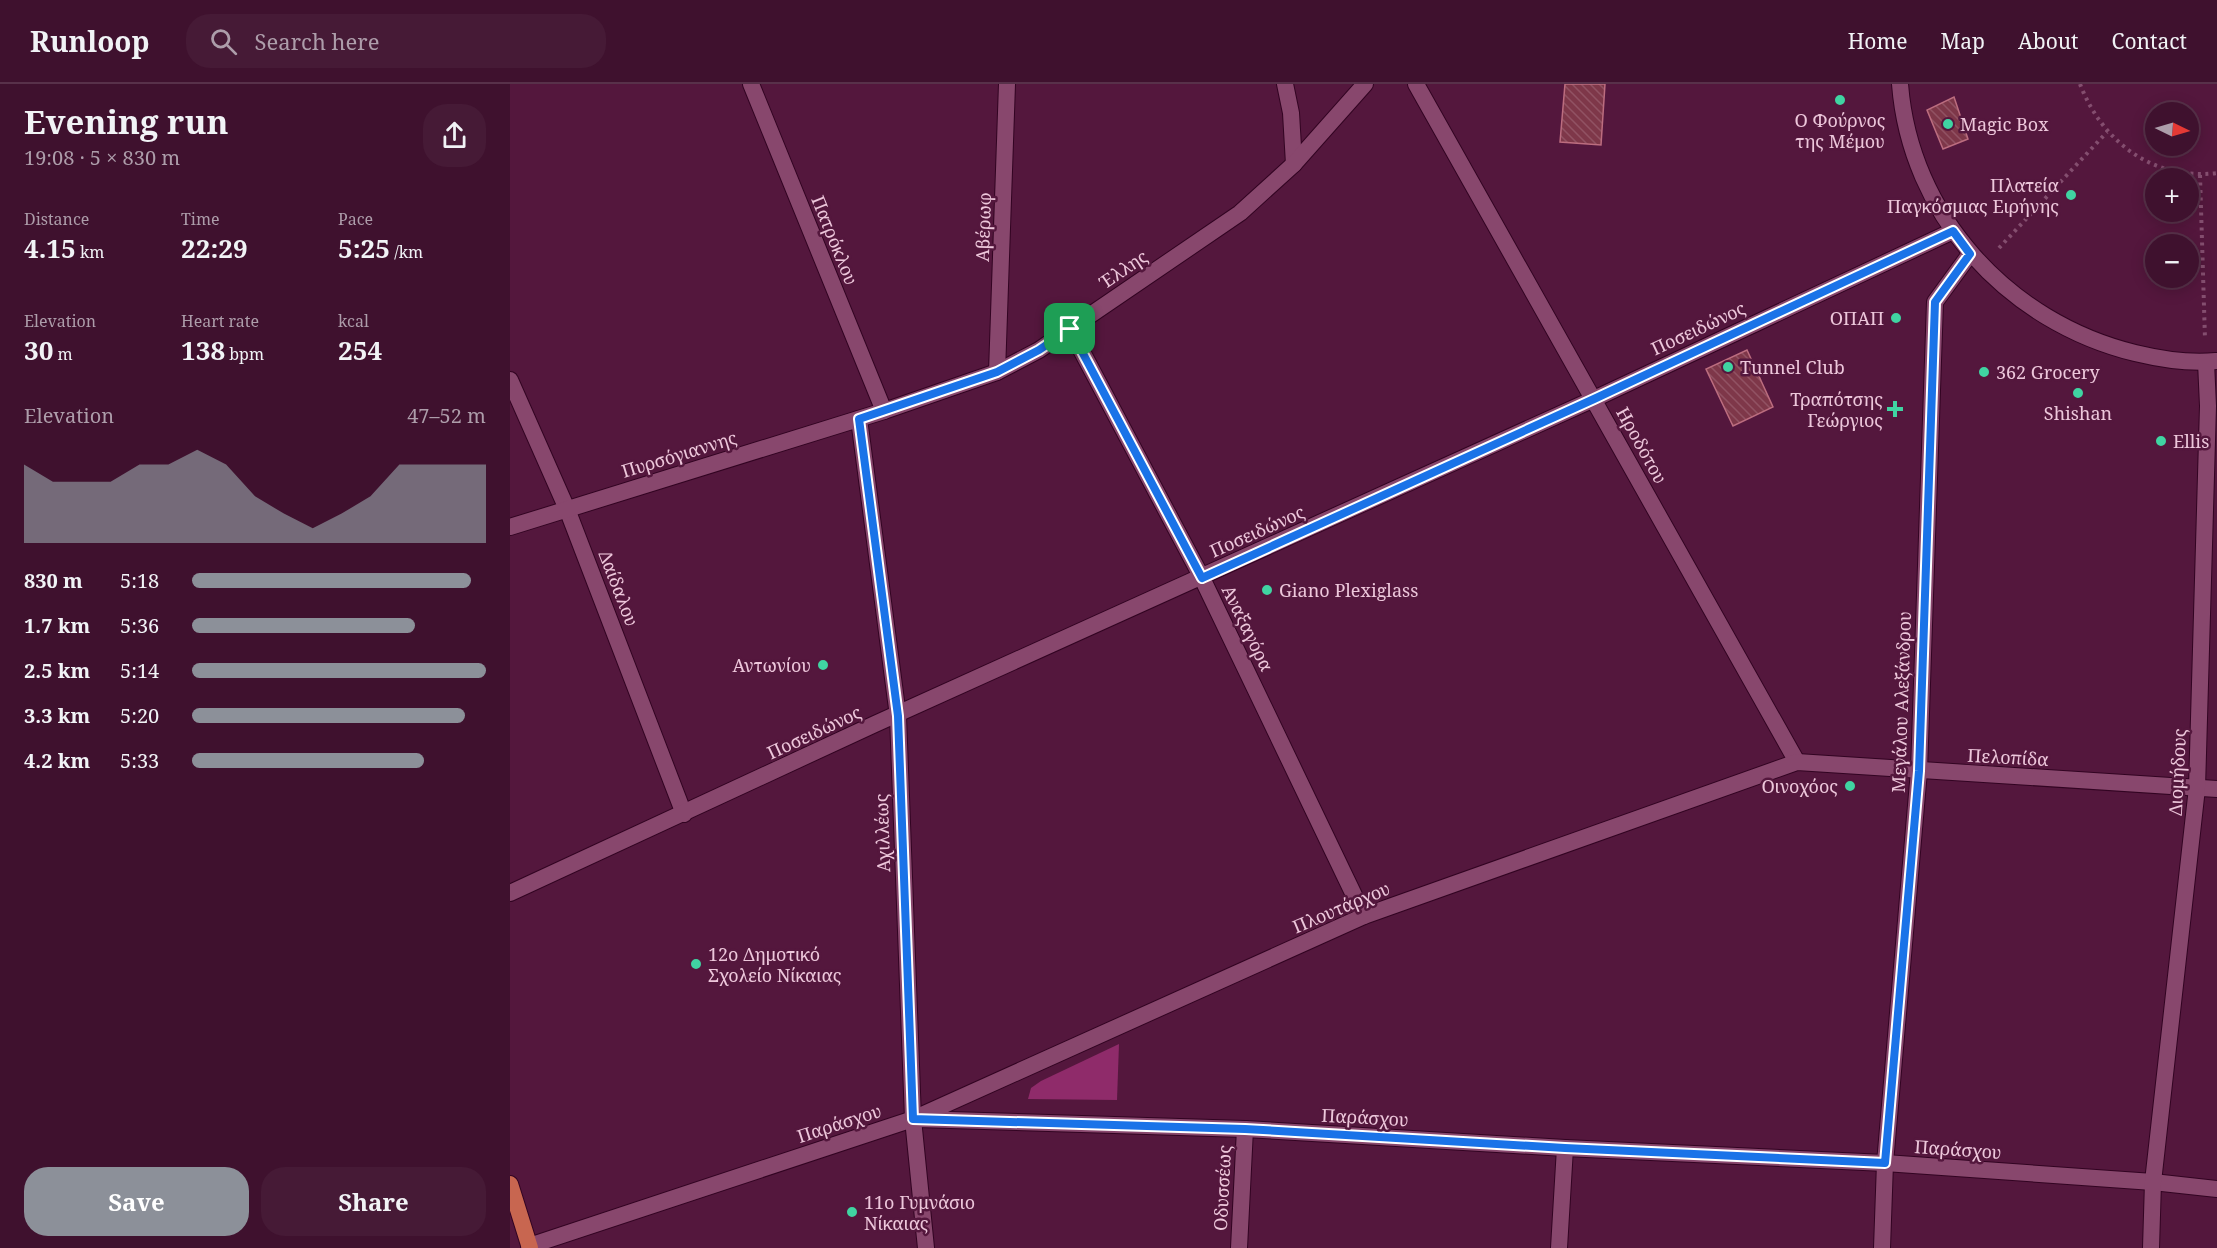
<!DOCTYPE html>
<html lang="en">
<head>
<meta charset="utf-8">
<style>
  :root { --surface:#3f112e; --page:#461a36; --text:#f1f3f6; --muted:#ad9daa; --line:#58314a; --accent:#8c9099 }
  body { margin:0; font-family:"Noto Serif",serif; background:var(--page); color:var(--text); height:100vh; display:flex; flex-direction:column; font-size:22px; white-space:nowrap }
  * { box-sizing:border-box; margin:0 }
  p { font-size:20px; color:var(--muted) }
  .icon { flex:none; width:33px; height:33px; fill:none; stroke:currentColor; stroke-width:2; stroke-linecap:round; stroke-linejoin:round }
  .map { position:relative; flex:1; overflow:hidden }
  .sheet { display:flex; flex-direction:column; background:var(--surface); width:510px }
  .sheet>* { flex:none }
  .needle { width:39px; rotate:95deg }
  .tools { position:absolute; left:1635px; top:18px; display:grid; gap:12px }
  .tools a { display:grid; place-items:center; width:54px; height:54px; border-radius:50%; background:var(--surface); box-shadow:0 3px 15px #0003,0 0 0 2px var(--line); font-size:30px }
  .pin { position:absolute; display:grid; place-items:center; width:51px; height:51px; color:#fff; margin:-26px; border-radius:12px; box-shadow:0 3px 9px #0006 }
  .round { display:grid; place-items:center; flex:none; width:63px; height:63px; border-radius:24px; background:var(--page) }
  .overview { display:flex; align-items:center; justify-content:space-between; height:102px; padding:0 24px }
  h1 { font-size:33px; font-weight:700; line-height:45px }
  .metrics { display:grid; grid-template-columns:repeat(3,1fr); gap:9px; height:102px; padding:6px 24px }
  .metrics div { display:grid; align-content:center }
  .metrics b { font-size:26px; font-weight:700 }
  .metrics small { font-size:16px; font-weight:400 }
  .metrics p { font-size:16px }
  .chart { height:168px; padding:12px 24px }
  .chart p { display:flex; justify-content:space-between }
  .chart svg { width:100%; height:108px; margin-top:6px; fill:var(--accent); opacity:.7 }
  .primary-button { display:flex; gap:12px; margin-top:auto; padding:12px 24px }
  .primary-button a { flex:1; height:69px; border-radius:24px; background:var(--accent); color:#fff; font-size:24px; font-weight:700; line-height:69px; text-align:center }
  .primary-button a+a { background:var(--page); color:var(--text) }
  ul { padding:0 24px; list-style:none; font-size:20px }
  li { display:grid; grid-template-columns:96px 72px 1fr; align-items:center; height:45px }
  li i { height:15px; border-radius:8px; background:var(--accent) }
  header { display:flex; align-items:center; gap:36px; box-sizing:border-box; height:84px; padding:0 30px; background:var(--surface); border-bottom:2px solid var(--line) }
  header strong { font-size:28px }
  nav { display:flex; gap:33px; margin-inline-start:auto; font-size:21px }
  .search { width:420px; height:54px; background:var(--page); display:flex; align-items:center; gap:15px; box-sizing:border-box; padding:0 21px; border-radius:24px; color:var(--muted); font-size:22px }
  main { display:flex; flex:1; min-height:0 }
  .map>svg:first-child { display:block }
  .green { fill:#8f2b6a }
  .building { fill:url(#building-back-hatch); stroke:#bc6d7f; stroke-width:1.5 }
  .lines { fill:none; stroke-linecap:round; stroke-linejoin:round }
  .pedestrian-casing { stroke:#320422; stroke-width:18 }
  .minor-casing { stroke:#320422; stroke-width:18 }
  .primary-casing { stroke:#320422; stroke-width:18 }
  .path { stroke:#844e6f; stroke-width:4; stroke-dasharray:3 4.5; stroke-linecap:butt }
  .pedestrian { stroke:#88476d; stroke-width:16 }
  .minor { stroke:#88476d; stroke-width:16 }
  .primary { stroke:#c86650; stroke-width:16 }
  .route-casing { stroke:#fff; stroke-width:12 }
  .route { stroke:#1a73e8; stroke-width:8 }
  .poi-dot { fill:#40d4a2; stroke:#54173d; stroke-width:2 }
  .labels { text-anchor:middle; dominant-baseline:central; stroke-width:5; stroke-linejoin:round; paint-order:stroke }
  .poi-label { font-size:18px; fill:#edc7db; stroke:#54173d; text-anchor:start }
  .street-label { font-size:18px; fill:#edc7db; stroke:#54173d }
</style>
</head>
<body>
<header>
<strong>Runloop</strong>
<div class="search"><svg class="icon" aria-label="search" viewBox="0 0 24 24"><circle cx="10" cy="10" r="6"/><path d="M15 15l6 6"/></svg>Search here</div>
<nav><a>Home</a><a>Map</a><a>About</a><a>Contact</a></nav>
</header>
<main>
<section class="sheet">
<div class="overview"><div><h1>Evening run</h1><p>19:08 · 5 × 830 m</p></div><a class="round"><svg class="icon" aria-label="share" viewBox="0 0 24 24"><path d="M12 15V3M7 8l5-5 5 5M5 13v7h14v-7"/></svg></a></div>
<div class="metrics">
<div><p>Distance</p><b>4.15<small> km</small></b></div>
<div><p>Time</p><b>22:29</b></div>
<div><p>Pace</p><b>5:25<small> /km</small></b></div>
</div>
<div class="metrics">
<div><p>Elevation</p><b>30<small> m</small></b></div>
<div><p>Heart rate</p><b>138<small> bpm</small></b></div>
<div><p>kcal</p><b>254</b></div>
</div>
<div class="chart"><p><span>Elevation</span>47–52 m</p>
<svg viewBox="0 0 160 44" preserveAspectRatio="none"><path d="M0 44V12L10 19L20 19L30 19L40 12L50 12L60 6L70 12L80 25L90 32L100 38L110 32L120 25L130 12L140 12L150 12L160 12V44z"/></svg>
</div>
<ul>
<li><b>830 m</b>5:18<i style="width:95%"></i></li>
<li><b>1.7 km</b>5:36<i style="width:76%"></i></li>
<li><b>2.5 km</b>5:14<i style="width:100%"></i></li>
<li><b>3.3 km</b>5:20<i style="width:93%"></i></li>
<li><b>4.2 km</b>5:33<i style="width:79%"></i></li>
</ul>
<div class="primary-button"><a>Save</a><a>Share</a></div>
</section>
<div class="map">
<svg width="1707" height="1164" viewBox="0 0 1707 1164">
  <defs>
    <pattern id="building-back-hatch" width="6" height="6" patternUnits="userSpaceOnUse" patternTransform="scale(1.5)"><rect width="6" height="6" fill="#7e3749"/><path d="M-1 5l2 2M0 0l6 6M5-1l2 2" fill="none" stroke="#915263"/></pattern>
  </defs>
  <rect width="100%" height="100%" fill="#54173d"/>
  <polygon class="green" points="609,960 607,1016 518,1015 521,1004 531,997"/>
  <g class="building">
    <polygon points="1055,0 1095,0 1091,61 1050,58"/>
    <polygon points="1444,13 1458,55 1433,65 1417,26"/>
    <polygon points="1237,266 1263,323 1223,342 1196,285"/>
  </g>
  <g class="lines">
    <g class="pedestrian-casing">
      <polyline id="pedestrian" points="19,1162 403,1035"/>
    </g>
    <g class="minor-casing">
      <g id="minor">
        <polyline points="241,0 374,327"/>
        <polyline points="775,0 781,29 784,80"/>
        <polyline points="906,0 1287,678"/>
        <path d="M1390,0C1400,131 1498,238 1625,269C1650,275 1679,280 1706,277"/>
        <polyline points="560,245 692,494 854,832"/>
        <polyline points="487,288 497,0"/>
        <polyline points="0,296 57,425 174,730"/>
        <polyline points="349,335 388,632 403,1035 416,1164"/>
        <polyline points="0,443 374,327 487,288 529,266 730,129 784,80 855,0"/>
        <polyline points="0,809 365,640 1084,315 1443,147"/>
        <polyline points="403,1035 854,832 1287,678 1707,705"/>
        <polyline points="407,1035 735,1045 1055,1064 1375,1079 1643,1098 1707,1105"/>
        <polyline points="729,1164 735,1045"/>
        <polyline points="1049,1164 1055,1064"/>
        <polyline points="1372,1164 1375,1079 1409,687 1425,218 1460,170"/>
        <polyline points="1641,1164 1643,1098 1687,704 1698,322 1696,278"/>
      </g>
    </g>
    <g class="primary-casing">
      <polyline id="primary" points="0,1100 20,1164"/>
    </g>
    <g class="path">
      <path d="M1570,0C1592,58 1644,97 1707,89"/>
      <polyline points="1690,91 1695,255"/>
      <polyline points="1489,164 1597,48"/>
    </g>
    <use href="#pedestrian" class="pedestrian"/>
    <use href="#minor" class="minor"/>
    <use href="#primary" class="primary"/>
  </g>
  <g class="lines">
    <g class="route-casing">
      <polygon id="route" points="1443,147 1460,170 1425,218 1409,687 1375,1079 1055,1064 735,1045 403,1035 388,632 349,335 487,288 529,266 560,245 692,494 1084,315"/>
    </g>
    <use href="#route" class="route"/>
  </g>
  <g class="poi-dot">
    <circle cx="1330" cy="16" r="6"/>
    <circle cx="1438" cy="40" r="6"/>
    <circle cx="1561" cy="111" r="6"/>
    <circle cx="1386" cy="234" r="6"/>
    <circle cx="1218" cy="283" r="6"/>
    <circle cx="1474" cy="288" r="6"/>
    <circle cx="1568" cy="309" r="6"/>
    <path d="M1382 316h6v6h6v6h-6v6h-6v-6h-6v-6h6z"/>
    <circle cx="1651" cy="357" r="6"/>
    <circle cx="757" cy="506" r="6"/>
    <circle cx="313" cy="581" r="6"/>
    <circle cx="1340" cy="702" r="6"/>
    <circle cx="186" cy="880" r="6"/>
    <circle cx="342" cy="1128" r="6"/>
  </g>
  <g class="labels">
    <g class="poi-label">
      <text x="1330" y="36" text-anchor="middle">Ο Φούρνος<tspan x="1330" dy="21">της Μέμου</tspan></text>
      <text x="1450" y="40">Magic Box</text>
      <text x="1549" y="101" text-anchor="end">Πλατεία<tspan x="1549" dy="21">Παγκόσμιας Ειρήνης</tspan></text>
      <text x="1374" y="234" text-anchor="end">ΟΠΑΠ</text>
      <text x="1230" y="283">Tunnel Club</text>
      <text x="1486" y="288">362 Grocery</text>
      <text x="1373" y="315" text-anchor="end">Τραπότσης<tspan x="1373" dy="21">Γεώργιος</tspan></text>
      <text x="1568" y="329" text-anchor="middle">Shishan</text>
      <text x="1663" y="357">Ellis</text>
      <text x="769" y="506">Giano Plexiglass</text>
      <text x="301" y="581" text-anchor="end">Αντωνίου</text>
      <text x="1328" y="702" text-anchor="end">Οινοχόος</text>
      <text x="198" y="870">12ο Δημοτικό<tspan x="198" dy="21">Σχολείο Νίκαιας</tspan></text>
      <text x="354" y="1118">11ο Γυμνάσιο<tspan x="354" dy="21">Νίκαιας</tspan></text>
    </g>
    <g class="street-label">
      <text transform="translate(473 143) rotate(-88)">Αβέρωφ</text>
      <text transform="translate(325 156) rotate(68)">Πατρόκλου</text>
      <text transform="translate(613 185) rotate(-34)">Έλλης</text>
      <text transform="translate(1188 244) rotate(-25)">Ποσειδώνος</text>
      <text transform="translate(1132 361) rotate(61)">Ηροδότου</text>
      <text transform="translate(169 370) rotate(-17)">Πυρσόγιαννης</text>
      <text transform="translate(747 447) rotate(-24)">Ποσειδώνος</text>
      <text transform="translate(109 504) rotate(69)">Δαίδαλου</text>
      <text transform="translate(738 544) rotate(64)">Αναξαγόρα</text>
      <text transform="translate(1391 618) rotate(-88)">Μεγάλου Αλεξάνδρου</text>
      <text transform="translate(304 648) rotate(-25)">Ποσειδώνος</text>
      <text transform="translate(1498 673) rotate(3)">Πελοπίδα</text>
      <text transform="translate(1667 688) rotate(-87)">Διομήδους</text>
      <text transform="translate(372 749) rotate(-92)">Αχιλλέως</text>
      <text transform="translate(831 823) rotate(-23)">Πλουτάρχου</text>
      <text transform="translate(855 1033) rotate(3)">Παράσχου</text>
      <text transform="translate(329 1039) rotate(-18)">Παράσχου</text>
      <text transform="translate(1448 1065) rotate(4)">Παράσχου</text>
      <text transform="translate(712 1104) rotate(-87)">Οδυσσέως</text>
    </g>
  </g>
</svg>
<div class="tools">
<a><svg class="needle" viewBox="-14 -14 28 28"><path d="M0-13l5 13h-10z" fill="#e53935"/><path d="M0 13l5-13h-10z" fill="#ad9daa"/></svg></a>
<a>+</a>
<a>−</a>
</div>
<div class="pin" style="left:560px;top:245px;background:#1e9e55"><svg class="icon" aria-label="arrive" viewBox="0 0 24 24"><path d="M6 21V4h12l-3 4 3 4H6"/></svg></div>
</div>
</main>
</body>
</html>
